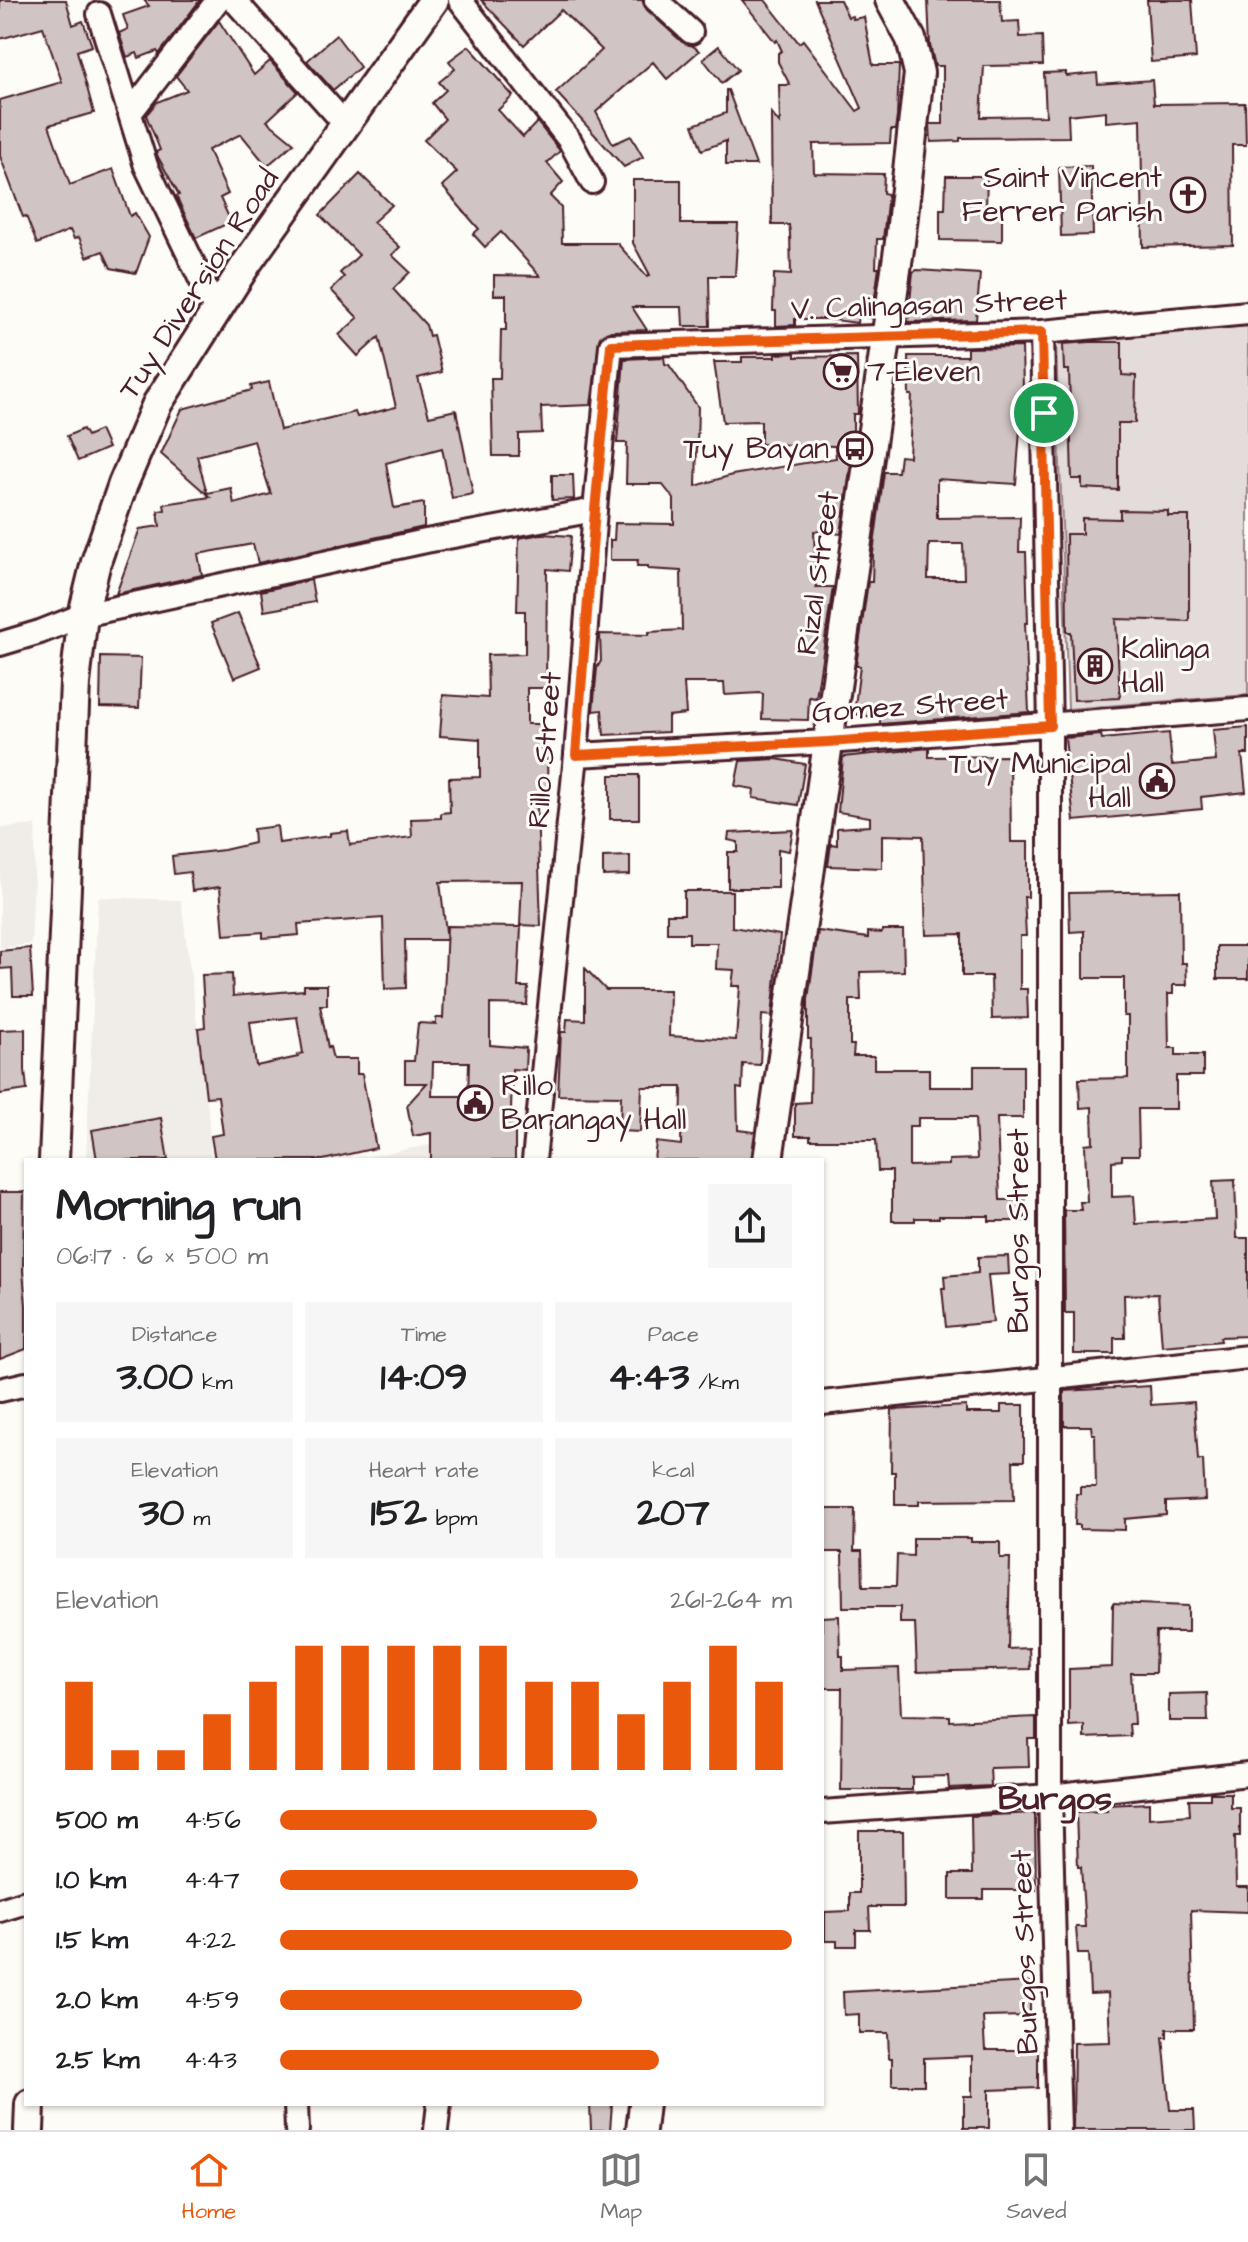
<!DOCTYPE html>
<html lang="en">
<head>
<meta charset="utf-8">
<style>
  :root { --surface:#fff; --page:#f6f6f6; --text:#202124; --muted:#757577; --line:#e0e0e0; --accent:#ea580c }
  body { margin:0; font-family:"Architects Daughter",sans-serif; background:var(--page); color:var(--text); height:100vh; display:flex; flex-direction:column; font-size:30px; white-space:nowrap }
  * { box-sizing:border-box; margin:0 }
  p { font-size:26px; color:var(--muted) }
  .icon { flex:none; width:44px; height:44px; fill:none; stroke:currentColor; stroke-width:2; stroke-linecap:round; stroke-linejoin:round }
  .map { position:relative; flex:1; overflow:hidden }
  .details { position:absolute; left:24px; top:1158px; width:800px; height:948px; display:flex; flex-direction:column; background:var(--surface); border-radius:0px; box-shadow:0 2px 6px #0004 }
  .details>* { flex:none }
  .pin { position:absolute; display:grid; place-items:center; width:68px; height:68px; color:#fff; margin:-34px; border:4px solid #fff; border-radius:50%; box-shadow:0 2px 8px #0007 }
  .round { display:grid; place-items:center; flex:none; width:84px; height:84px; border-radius:0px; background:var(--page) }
  .head { display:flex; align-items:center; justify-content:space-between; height:136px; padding:0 32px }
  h1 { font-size:44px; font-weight:800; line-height:60px }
  .stats { display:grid; grid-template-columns:repeat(3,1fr); gap:12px; height:136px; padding:8px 32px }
  .stats div { display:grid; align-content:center; border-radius:0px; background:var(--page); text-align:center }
  .stats b { font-size:40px; font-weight:800 }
  .stats small { font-size:22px; font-weight:400 }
  .stats p { font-size:22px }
  .chart { height:224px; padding:16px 32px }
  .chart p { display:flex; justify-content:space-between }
  .chart svg { width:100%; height:144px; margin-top:8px; stroke:var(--accent); stroke-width:6 }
  ul { padding:0 32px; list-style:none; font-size:26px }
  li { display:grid; grid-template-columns:128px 96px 1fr; align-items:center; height:60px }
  li i { height:20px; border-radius:10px; background:var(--accent) }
  .tab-bar { display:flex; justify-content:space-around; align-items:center; height:112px; border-top:2px solid var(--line); background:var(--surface); font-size:22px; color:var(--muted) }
  .tab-bar a { display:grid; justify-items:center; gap:4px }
  .tab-bar .active { color:var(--accent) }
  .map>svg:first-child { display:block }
  .built { fill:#f0ece8 }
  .green { fill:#e3dcda; stroke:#967e82; stroke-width:2 }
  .building { fill:#d0c5c4; stroke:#4a1f2b; stroke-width:2; fill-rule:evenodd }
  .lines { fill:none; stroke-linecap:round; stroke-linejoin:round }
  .minor-casing { stroke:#4a1f2b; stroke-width:28 }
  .major-casing { stroke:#4a1f2b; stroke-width:34 }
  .minor { stroke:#fdfcf7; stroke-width:22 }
  .major { stroke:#fdfcf7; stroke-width:28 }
  .route-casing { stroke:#fff; stroke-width:16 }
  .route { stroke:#ea580c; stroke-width:10 }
  .labels { text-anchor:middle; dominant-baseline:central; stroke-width:6; stroke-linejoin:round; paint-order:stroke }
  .poi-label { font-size:30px; fill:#4a1f2b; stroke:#fdfcf7; text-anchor:end }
  .street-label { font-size:30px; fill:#4a1f2b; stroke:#fdfcf7 }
  .quarter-label { font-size:34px; font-weight:bold; fill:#4a1f2b; stroke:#fdfcf7 }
</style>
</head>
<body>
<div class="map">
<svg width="1248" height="2130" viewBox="0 0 1248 2130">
  <rect width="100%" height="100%" fill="#fdfcf7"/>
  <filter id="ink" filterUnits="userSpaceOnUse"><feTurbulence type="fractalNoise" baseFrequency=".0125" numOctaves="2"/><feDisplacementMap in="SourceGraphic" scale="16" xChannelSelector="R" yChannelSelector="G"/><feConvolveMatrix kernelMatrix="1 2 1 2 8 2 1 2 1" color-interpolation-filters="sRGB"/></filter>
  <g filter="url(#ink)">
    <g class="built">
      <polygon points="36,825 31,944 0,948 0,828"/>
      <polygon points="98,897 181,900 208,1110 211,1160 86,1160"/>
      <polygon points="445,1142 444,1160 350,1160"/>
    </g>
    <polygon class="green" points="1248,326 1248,695 1068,709 1056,341"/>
    <g class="building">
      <polygon points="0,0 66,0 73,25 83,21 92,46 77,51 94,113 49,125 70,185 113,169 130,216 135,213 149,237 136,273 111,268 103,251 87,257 79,237 74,239 70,230 37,244 26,216 23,217 0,156 0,100 62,82 43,27 0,39"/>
      <polygon points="144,0 200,0 159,54 157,51 139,58 137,53 127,57 119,33 128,29 123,15 149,6"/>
      <polygon points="481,0 642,0 647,10 682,42 693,46 699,51 667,79 653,62 596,112 613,144 631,136 643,157 624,167 556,92 602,50 561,10 524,45"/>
      <polygon points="742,0 765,0 799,43 803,40 857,111 862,108 815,0 840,0 848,17 853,16 853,19 864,17 873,65 899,65 897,117 895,130 891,130 890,143 813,144 814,173 884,174 883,193 888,194 883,239 877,239 876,268 879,268 872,318 858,316 857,323 827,319 795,319 795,325 776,326 776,311 773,311 774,274 791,275 790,233 789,225 772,225 771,113 780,124 779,85 790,85 778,62 778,53 782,51 777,40 775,42"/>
      <polygon points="928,0 1000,0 1002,22 1019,21 1020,37 1042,36 1043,65 984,66 981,117 1046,116 1044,73 1066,72 1066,76 1097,73 1098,84 1152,80 1154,104 1245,103 1246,145 1232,145 1233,245 1143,247 1141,119 1106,122 1106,111 1068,115 1069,137 960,138 960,141 931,142 930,124 943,124 943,66 935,66 930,45"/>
      <polygon points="1147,0 1192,0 1196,58 1151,62"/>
      <polygon points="219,21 254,75 270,61 298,92 267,121 294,143 267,166 241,134 208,150 228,194 220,198 231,222 196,238 176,196 179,195 158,157 156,152 160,150 146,115 157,102 187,90 176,76"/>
      <polygon points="336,35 360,67 333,90 307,61"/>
      <polygon points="469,46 513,96 498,110 523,137 537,122 560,151 547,163 563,182 550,196 561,207 562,243 617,243 647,277 650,275 633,243 633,180 681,180 681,224 738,224 735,276 709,276 710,326 683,326 682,307 632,307 647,330 611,331 600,337 591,405 541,407 542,433 519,434 519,456 493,456 491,378 500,378 501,330 506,330 506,295 494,295 494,275 540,276 501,232 485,247 473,234 479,229 442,186 457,172 424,140 445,119 432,103 446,90 439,82 455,69 449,61"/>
      <polygon points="719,46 738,70 722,83 703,59"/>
      <polygon points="726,90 728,90 756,165 726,165 726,141 702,150 693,125 726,113"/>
      <polygon points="1091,166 1093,235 1061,236 1059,167"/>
      <path d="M360,174L392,205L373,222L400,247L392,255L410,272L393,289L426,325L429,336L433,335L442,372L418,378L429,416L456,410L473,494L452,498L442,448L386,463L394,508L424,503V527L258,563L253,544L198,554L202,575L116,594L140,529L160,526L158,511L165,510L164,504L210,497L161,454L182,409L252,390L251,386L269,382L280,430L355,412L357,417L396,407L379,337L358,356L339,335L358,318L331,290L344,277L340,273L359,255L320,215ZM254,441L271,494L234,504L231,488L207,493L197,456Z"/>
      <polygon points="946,176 987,176 986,209 1002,209 1002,241 940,240 940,209 945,209"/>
      <polygon points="917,270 980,274 976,320 908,322 913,272"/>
      <polygon points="1090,342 1122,342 1122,375 1136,376 1135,423 1118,423 1118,490 1082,488 1082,479 1072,479 1069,370 1064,370 1063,344"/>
      <path d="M1022,347L1023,389H1029L1030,416H1021L1016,484L937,479V518L1020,517L1019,552H1026L1028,623H1025L1029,712L880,724V718L854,714L860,666H856L868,582H872L873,553L884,472H898L900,456L909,457L912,395H909L908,356H967V348ZM929,544H963L964,579H928Z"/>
      <polygon points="795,353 795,357 857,356 858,414 853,414 853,448 841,534 814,531 816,587 833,587 816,698 809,697 808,720 762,719 763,694 760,693 725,695 724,683 684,683 686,714 668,716 668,732 604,735 602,710 593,711 597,668 601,661 600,634 649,635 649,632 682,630 681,571 648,569 648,566 637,566 638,560 610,560 610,540 614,540 615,523 674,524 674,499 662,484 626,484 627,443 617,443 624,359 664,357 665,364 669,365 698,407 696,486 732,475 836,458 835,446 761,444 761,421 723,422 714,362 742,362 742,357 776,357 776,354"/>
      <polygon points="83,429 87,436 100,430 108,448 78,461 67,436"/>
      <polygon points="552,475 573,475 574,499 552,500"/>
      <polygon points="1120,510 1168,511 1168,516 1189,516 1189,621 1116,619 1120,698 1074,700 1071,632 1067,632 1066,534 1082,534 1082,518 1120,519"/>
      <polygon points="542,534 571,536 568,571 547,569 546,688 527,688 527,724 542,724 542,757 547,756 548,806 537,806 541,926 520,925 522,881 440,882 447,940 405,940 406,988 385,989 383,918 298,924 299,935 263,938 263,932 224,935 220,887 192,891 190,872 174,874 172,856 224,850 254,843 253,829 277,826 279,843 330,836 330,833 348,831 350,845 412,837 411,819 441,818 441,813 450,812 449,778 480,777 480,739 440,736 443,695 488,698 487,655 525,654 525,611 517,611 519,538"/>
      <polygon points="311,580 315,602 264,611 261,591"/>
      <polygon points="238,613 261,667 234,678 211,623"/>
      <polygon points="101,657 141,658 139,708 100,707"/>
      <polygon points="1248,727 1248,754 1242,754 1246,792 1201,797 1202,809 1074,821 1065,738 1101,735 1102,739 1169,733 1172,765 1216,761 1213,730"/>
      <polygon points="929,748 929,757 1010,756 1011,842 1028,842 1028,897 1024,897 1026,936 1020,936 1020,989 1027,989 1028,1018 992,1019 991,976 962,976 962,934 926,935 923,836 882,835 882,868 828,866 831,844 837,845 837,828 870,826 870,817 838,812 843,757"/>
      <polygon points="776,759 805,764 798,805 753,798 754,789 735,786 740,761"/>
      <rect x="610" y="775" width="29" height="44"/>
      <polygon points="793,830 789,851 778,849 778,888 728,888 728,852 738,852 738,842 728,840 729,833"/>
      <polygon points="630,856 630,875 603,876 603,857"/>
      <polygon points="684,891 732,891 732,927 780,935 772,1016 762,1015 760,1065 743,1064 742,1089 737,1088 738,1130 755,1132 751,1160 654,1160 656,1142 681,1145 682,1087 642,1087 640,1132 620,1131 621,1096 558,1095 561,1032 566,1032 567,1019 585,1020 585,968 606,990 670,990 669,1036 736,1040 740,986 732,986 734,970 716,969 717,943 689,943 689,933 667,933 667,914 684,914"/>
      <polygon points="1180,891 1181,963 1186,963 1187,985 1173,985 1173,994 1168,994 1169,1048 1176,1048 1176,1055 1203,1055 1203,1076 1176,1076 1176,1109 1138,1109 1139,1155 1122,1155 1122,1160 1112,1161 1112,1197 1134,1196 1136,1224 1215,1219 1213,1181 1235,1180 1237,1238 1248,1238 1248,1336 1220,1337 1221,1341 1162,1346 1158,1294 1124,1295 1125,1338 1114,1338 1114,1354 1074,1354 1074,1313 1065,1313 1064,1210 1081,1210 1080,1202 1087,1202 1085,1144 1093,1143 1092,1107 1080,1108 1079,1079 1128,1078 1128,1016 1124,1016 1124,978 1084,978 1084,931 1070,932 1069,893"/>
      <path d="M447,926L521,927L518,987H528L527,1005L490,1004V1045L526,1048L525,1070L512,1069L511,1111H515V1160H431V1133L413,1136L407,1105L427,1083H405V1061H414L418,1023L436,1024V1018H443ZM433,1062H469L468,1096H432Z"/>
      <path d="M882,930H903L904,971L860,972L861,1000H850V1045H854L853,1056H874V1069H929V1087H974V1066H1023V1118H997L1000,1200H1025V1221H989V1216H939V1218H915V1221H892V1171H878L876,1140H810V1136H795V1103L810,1102L811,1039H808V999L818,931L868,938V932L882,933ZM918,1118H975L977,1159L949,1160V1165L909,1166V1126H918Z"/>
      <rect x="1217" y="946" width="31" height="33"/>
      <polygon points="30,948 33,996 13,996 12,968 0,969 0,951"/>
      <path d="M232,974L233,996L304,990V985H327V1005H320L328,1048L330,1047L333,1059H357V1074H362L376,1148L323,1160H215L211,1136L223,1134L218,1096L206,1097L198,1028L205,1027L202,975ZM297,1017L303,1053L297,1055L298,1057L256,1066L250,1022Z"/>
      <polygon points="25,1029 25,1070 27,1090 0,1094 0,1030"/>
      <polygon points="161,1118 168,1160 97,1160 92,1130"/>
      <polygon points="0,1192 24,1192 23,1271 26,1305 26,1349 0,1359"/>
      <polygon points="1008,1256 1009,1274 988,1275 993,1322 946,1327 942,1288 945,1288 944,1276 978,1273 978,1257"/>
      <polygon points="1150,1386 1151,1405 1194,1402 1198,1460 1203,1460 1205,1500 1166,1502 1166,1515 1125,1519 1125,1530 1080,1529 1080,1525 1075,1525 1076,1494 1080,1494 1080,1487 1096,1487 1095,1434 1092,1434 1091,1426 1064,1426 1064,1391"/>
      <polygon points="1001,1405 1024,1405 1024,1461 1013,1461 1014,1500 919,1501 919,1505 895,1505 895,1472 891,1472 892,1410 966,1406 966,1413 1001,1413"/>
      <polygon points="822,1509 855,1509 854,1551 862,1551 863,1586 896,1586 897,1555 913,1556 913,1538 971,1538 971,1542 1000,1542 1000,1558 1010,1558 1008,1649 1029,1648 1030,1669 917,1672 915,1623 900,1623 900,1607 843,1607 842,1552 822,1552"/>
      <polygon points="1113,1603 1188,1606 1188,1632 1156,1632 1155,1673 1131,1673 1134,1724 1129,1724 1130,1736 1084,1738 1084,1725 1069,1726 1069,1669 1112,1667"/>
      <polygon points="839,1616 840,1656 843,1656 843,1670 899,1668 901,1715 950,1716 950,1721 1036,1717 1036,1739 1028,1739 1029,1767 990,1768 991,1786 949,1788 948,1776 912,1777 912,1790 841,1790 842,1688 822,1688 822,1617"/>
      <polygon points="1207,1693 1208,1721 1169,1721 1169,1694"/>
      <polygon points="1210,1793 1231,1793 1231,1808 1240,1808 1240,1836 1235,1836 1236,1887 1248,1887 1248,1912 1191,1910 1194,2029 1167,2029 1167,2037 1163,2037 1170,2110 1194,2110 1195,2130 1073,2130 1074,2043 1110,2042 1108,1993 1090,1994 1088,1954 1078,1954 1076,1927 1085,1927 1081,1867 1078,1867 1076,1812 1107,1811 1107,1805 1149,1803 1149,1818 1190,1815 1189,1799 1210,1799"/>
      <polygon points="1035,1813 1036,1890 984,1890 984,1899 950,1899 950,1874 972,1874 971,1816"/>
      <polygon points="859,1831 903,1831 904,1907 869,1907 870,1930 856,1930 856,1946 837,1946 837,1941 825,1941 825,1912 850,1911 850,1893 859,1893"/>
      <polygon points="1030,1982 1030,2016 983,2017 985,2050 1038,2050 1038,2088 989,2090 989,2128 964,2128 964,2096 972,2096 972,2056 924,2058 924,2085 892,2085 892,2058 889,2058 888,2033 859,2033 859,2014 844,2015 843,1992"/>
      <polygon points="590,2104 612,2104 610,2130 591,2130"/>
    </g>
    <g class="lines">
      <g class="minor-casing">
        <g id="minor">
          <polyline points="234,0 346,125"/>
          <polyline points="460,0 570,141 592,182"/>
          <polyline points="656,0 691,32"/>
          <polyline points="99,14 146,166 216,311"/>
          <polyline points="131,112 218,0"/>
          <polyline points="1042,332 1050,726 1050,1796 1059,2130"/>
          <polyline points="0,644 40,632 83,615 426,541 595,510"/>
          <polyline points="576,755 828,742 1248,709"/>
          <polyline points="534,1160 576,755 595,510 611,345 1042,332 1248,313"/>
          <polyline points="0,1390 26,1384"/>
          <polyline points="822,1403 1248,1357"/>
          <polyline points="822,1812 1050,1796 1248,1774"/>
          <polyline points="0,1910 26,1902"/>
          <polyline points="296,2104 297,2130"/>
          <polyline points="436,2130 439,2104"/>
        </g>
      </g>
      <g class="major-casing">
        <g id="major">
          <polyline points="54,1160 75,683 83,615 96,562 123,484 157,404 247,263 434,0"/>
          <polyline points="768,1160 900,242 919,73 911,39 890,0"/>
          <polyline points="29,2130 30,2104"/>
          <polyline points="641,2130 644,2104"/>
        </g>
      </g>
      <use href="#minor" class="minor"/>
      <use href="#major" class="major"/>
    </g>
  </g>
  <g class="lines" filter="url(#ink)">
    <g class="route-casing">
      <polygon id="route" points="1042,332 1050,726 828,742 576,755 595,510 611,345"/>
    </g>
    <use href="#route" class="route"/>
  </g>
  <defs>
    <g id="church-ring" transform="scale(1.8)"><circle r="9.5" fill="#fdfcf7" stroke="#4a1f2b" stroke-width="1.5"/><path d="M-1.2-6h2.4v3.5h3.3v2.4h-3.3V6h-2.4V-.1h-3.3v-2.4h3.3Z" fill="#4a1f2b"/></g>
    <g id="supermarket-ring" transform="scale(1.8)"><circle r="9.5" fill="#fdfcf7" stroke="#4a1f2b" stroke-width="1.5"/><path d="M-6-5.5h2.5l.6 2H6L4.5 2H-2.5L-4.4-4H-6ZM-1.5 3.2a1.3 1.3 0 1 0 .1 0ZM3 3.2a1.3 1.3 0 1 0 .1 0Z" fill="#4a1f2b"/></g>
    <g id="bus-ring" transform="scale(1.8)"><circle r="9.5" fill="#fdfcf7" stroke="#4a1f2b" stroke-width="1.5"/><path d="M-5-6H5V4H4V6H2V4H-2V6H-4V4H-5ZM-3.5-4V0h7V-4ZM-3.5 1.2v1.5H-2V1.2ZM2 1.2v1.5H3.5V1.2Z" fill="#4a1f2b"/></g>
    <g id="building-ring" transform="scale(1.8)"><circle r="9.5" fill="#fdfcf7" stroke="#4a1f2b" stroke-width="1.5"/><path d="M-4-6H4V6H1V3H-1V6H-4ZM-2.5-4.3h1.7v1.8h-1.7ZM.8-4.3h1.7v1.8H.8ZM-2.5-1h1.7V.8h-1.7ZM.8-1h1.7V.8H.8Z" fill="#4a1f2b"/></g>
    <g id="civic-ring" transform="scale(1.8)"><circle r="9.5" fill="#fdfcf7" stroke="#4a1f2b" stroke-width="1.5"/><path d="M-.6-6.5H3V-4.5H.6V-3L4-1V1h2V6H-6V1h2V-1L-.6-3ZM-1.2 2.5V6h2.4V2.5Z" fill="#4a1f2b"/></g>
  </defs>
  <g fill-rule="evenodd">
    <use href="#church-ring" x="1188" y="195"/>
    <use href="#supermarket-ring" x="841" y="372"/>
    <use href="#bus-ring" x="855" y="449"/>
    <use href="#building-ring" x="1095" y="666"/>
    <use href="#civic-ring" x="1157" y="781"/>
    <use href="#civic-ring" x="475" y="1103"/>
  </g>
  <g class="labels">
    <g class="poi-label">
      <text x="1162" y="178">Saint Vincent<tspan x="1162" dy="34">Ferrer Parish</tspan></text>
      <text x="867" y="372" text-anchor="start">7-Eleven</text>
      <text x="829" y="449">Tuy Bayan</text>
      <text x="1121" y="649" text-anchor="start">Kalinga<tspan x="1121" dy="34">Hall</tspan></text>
      <text x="1131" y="764">Tuy Municipal<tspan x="1131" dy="34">Hall</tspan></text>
      <text x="501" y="1086" text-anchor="start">Rillo<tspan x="501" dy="34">Barangay Hall</tspan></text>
    </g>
    <g class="street-label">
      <text transform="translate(199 284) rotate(-57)">Tuy Diversion Road</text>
      <text transform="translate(929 305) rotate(-2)">V. Calingasan Street</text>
      <text transform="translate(818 573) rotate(-82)">Rizal Street</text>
      <text transform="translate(910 706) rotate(-4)">Gomez Street</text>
      <text transform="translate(545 750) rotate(-85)">Rillo Street</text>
      <text transform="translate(1019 1231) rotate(-90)">Burgos Street</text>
      <text transform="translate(1025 1952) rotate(-92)">Burgos Street</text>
    </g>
    <g class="quarter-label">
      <text x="1055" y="1799">Burgos</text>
    </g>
  </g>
</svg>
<div class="pin" style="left:1044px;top:413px;background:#1e9e55"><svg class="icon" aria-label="arrive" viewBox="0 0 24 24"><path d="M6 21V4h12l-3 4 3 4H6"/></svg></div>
<section class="details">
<div class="head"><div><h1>Morning run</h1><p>06:17 · 6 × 500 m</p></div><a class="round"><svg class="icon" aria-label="share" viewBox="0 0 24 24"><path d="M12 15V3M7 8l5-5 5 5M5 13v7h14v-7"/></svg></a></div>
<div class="stats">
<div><p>Distance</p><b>3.00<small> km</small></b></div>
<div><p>Time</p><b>14:09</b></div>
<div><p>Pace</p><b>4:43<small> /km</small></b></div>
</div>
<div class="stats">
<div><p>Elevation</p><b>30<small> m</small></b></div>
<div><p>Heart rate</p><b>152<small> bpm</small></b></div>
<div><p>kcal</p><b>207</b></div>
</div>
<div class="chart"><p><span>Elevation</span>261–264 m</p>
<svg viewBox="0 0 160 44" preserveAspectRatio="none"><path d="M5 44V17M15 44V38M25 44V38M35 44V27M45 44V17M55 44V6M65 44V6M75 44V6M85 44V6M95 44V6M105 44V17M115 44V17M125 44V27M135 44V17M145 44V6M155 44V17"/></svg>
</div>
<ul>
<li><b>500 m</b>4:56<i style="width:62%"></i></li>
<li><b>1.0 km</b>4:47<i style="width:70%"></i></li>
<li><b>1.5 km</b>4:22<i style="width:100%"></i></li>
<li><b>2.0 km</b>4:59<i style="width:59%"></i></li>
<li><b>2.5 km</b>4:43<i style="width:74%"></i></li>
</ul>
</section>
</div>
<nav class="tab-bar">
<a class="active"><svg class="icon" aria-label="home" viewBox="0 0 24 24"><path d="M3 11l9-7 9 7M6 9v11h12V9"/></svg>Home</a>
<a><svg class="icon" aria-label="map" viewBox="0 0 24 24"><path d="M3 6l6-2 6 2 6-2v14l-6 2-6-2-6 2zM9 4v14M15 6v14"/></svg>Map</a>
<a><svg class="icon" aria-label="saved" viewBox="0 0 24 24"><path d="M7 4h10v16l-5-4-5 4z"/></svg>Saved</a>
</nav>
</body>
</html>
